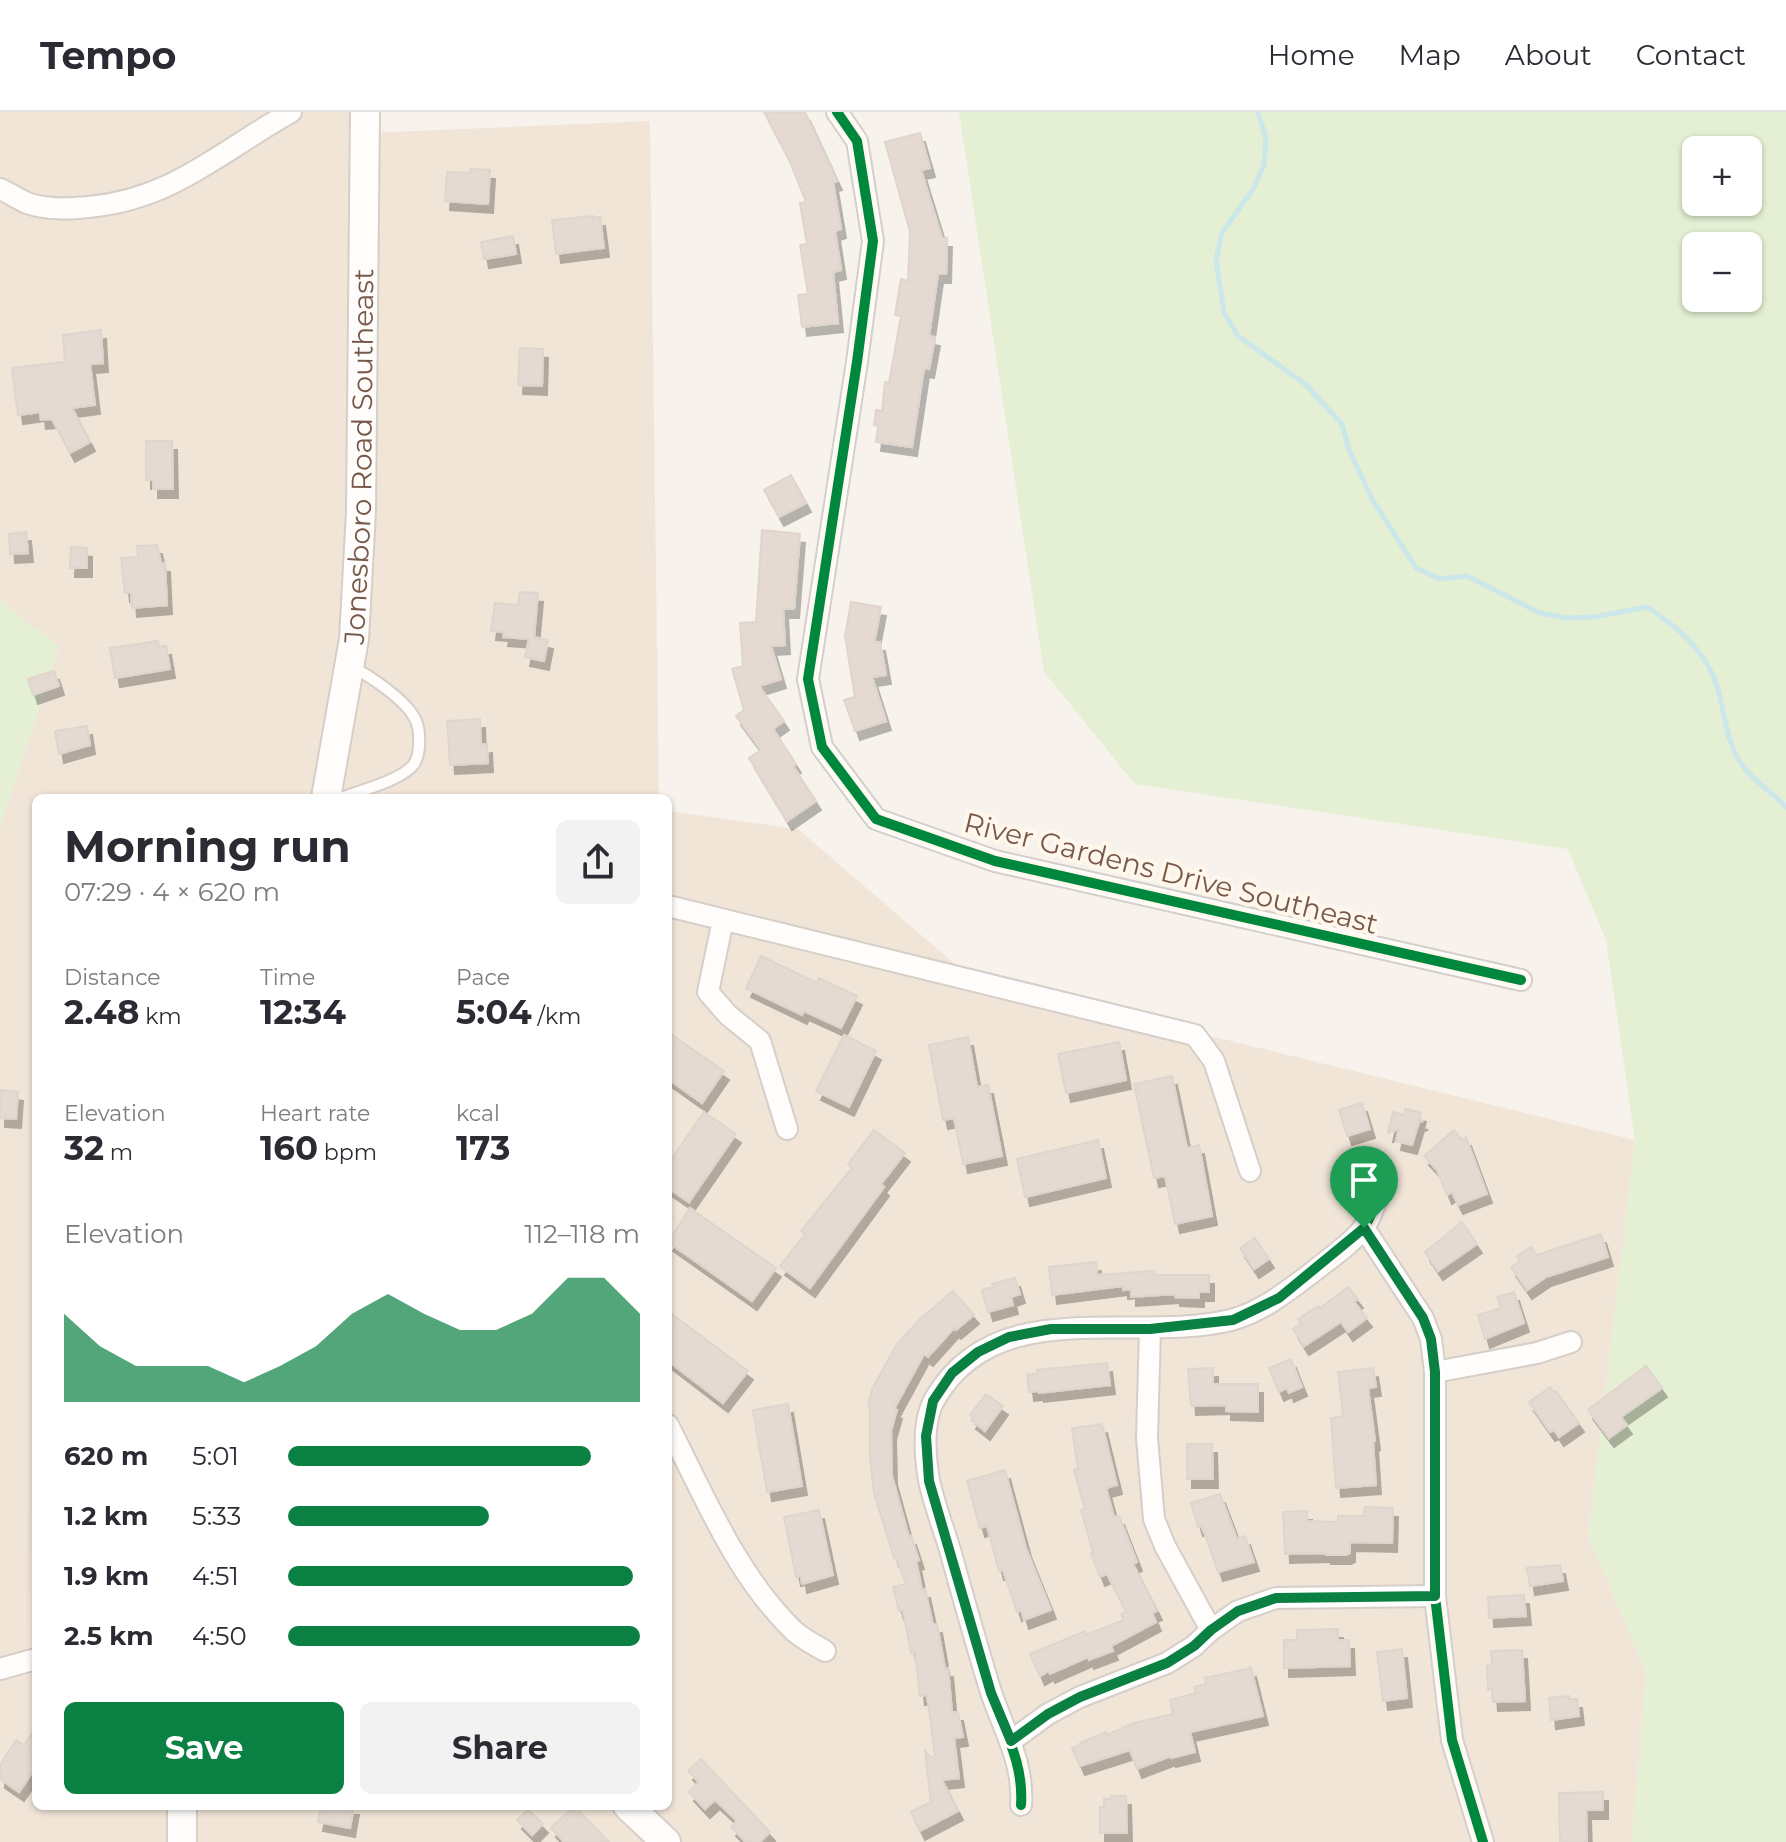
<!DOCTYPE html>
<html lang="en">
<head>
<meta charset="utf-8">
<style>
  :root { --surface:#fff; --page:#f2f2f3; --text:#2b2b33; --muted:#7c7c81; --line:#e1e1e2; --accent:#0b8043 }
  body { margin:0; font-family:Montserrat,sans-serif; background:var(--page); color:var(--text); height:100vh; display:flex; flex-direction:column; font-size:30px; white-space:nowrap }
  * { box-sizing:border-box; margin:0 }
  p { font-size:26px; color:var(--muted) }
  .icon { flex:none; width:44px; height:44px; fill:none; stroke:currentColor; stroke-width:2; stroke-linecap:round; stroke-linejoin:round }
  .map { position:relative; flex:1; overflow:hidden }
  .panel { position:absolute; left:32px; top:682px; width:640px; height:1016px; display:flex; flex-direction:column; background:var(--surface); border-radius:12px; box-shadow:0 2px 6px #0004 }
  .panel>* { flex:none }
  .tools { position:absolute; left:1682px; top:24px; display:grid; gap:16px }
  .tools a { display:grid; place-items:center; width:80px; height:80px; border-radius:12px; background:var(--surface); box-shadow:0 2px 6px #0004; font-size:40px }
  .pin { position:absolute; display:grid; place-items:center; width:68px; height:68px; color:#fff; margin:-82px -34px; border-radius:50% 50% 50% 0; rotate:-45deg; box-shadow:0 0 8px #0007 }
  .pin .icon { rotate:45deg }
  .round { display:grid; place-items:center; flex:none; width:84px; height:84px; border-radius:12px; background:var(--page) }
  .head { display:flex; align-items:center; justify-content:space-between; height:136px; padding:0 32px }
  h1 { font-size:44px; font-weight:700; line-height:60px }
  .metrics { display:grid; grid-template-columns:repeat(3,1fr); gap:12px; height:136px; padding:8px 32px }
  .metrics div { display:grid; align-content:center }
  .metrics b { font-size:34px; font-weight:700 }
  .metrics small { font-size:22px; font-weight:400 }
  .metrics p { font-size:22px }
  .chart { height:224px; padding:16px 32px }
  .chart p { display:flex; justify-content:space-between }
  .chart svg { width:100%; height:144px; margin-top:8px; fill:var(--accent); opacity:.7 }
  .button { display:flex; gap:16px; margin-top:auto; padding:16px 32px }
  .button a { flex:1; height:92px; border-radius:12px; background:var(--accent); color:#fff; font-size:32px; font-weight:700; line-height:92px; text-align:center }
  .button a+a { background:var(--page); color:var(--text) }
  ul { padding:0 32px; list-style:none; font-size:26px }
  li { display:grid; grid-template-columns:128px 96px 1fr; align-items:center; height:60px }
  li i { height:20px; border-radius:10px; background:var(--accent) }
  header { display:flex; align-items:center; gap:48px; box-sizing:border-box; height:112px; padding:0 40px; background:var(--surface); border-bottom:2px solid var(--line) }
  header strong { font-size:38px }
  nav { display:flex; gap:44px; margin-inline-start:auto; font-size:28px }
  .map>svg:first-child { display:block }
  .residential { fill:#f1e5d8 }
  .commercial { fill:#fbe9e1 }
  .green { fill:#e4efd4; fill-rule:evenodd }
  .lines { fill:none; stroke-linecap:round; stroke-linejoin:round }
  .stream { stroke:#cbe7e9; stroke-width:5 }
  .building { fill:#e4dad2; stroke:#e0d5cd; stroke-width:2; filter:url(#shadow) }
  .lane-casing { stroke:#d6cec8; stroke-width:14 }
  .street-casing { stroke:#d6cec8; stroke-width:24 }
  .secondary-casing { stroke:#d7cec7; stroke-width:32 }
  .lane { stroke:#fefdfc; stroke-width:10 }
  .street { stroke:#fefdfc; stroke-width:20 }
  .secondary { stroke:#fefdfc; stroke-width:28 }
  .cycleway-casing { stroke:#fff7ec; stroke-width:15 }
  .cycleway { stroke:#00873e; stroke-width:10 }
  .route-casing { stroke:#fff; stroke-width:16 }
  .route { stroke:#0b8043; stroke-width:10 }
  .labels { text-anchor:middle; dominant-baseline:central; stroke-width:8; stroke-linejoin:round; paint-order:stroke }
  .street-label { font-size:28px; fill:#775849; stroke:#fff7ec }
</style>
</head>
<body>
<header>
<strong>Tempo</strong>
<nav><a>Home</a><a>Map</a><a>About</a><a>Contact</a></nav>
</header>
<div class="map">
<svg width="1786" height="1730" viewBox="0 0 1786 1730">
  <defs>
    <filter id="shadow"><feDropShadow dx="5" dy="9" stdDeviation="0" flood-color="#0004"/></filter>
  </defs>
  <rect width="100%" height="100%" fill="#f7f2eb"/>
  <polygon class="residential" points="0,0 366,0 366,21 650,9 659,686 36,686 36,1223 28,1555 36,1554 36,1694 668,1694 668,699 798,717 970,865 1635,1028 1588,1424 1646,1560 1632,1730 0,1730 0,714 59,535 0,488"/>
  <polygon class="commercial" points="36,1223 36,1554 28,1555"/>
  <g class="green">
    <path d="M959,0H1786V1730H1632L1646,1560L1588,1424L1635,1028L1606,828L1568,737L1135,672L1044,560ZM1696,38H1748V90H1696ZM1696,134H1748V186H1696Z"/>
    <polygon points="0,488 59,535 0,714"/>
  </g>
  <g class="lines">
    <path class="stream" d="M1258,0L1266,26L1264,53L1253,77L1222,121L1216,148L1224,201L1238,224L1305,272L1342,312L1349,338L1372,387L1416,456L1440,467L1467,464L1540,501L1567,506L1594,505L1647,495C1678,515 1707,540 1718,577C1725,603 1726,630 1742,653C1754,670 1772,680 1786,695"/>
  </g>
  <g class="building">
    <polygon points="764,0 805,0 837,69 833,70 841,117 835,119 841,158 833,160 838,211 802,215 798,183 808,182 800,133 807,132 800,91 806,90 790,50"/>
    <polygon points="920,21 930,56 921,58 942,126 947,126 946,162 938,162 929,224 935,225 929,257 924,256 912,335 876,330 878,314 874,313 876,298 882,299 885,270 889,271 901,204 895,203 901,167 908,169 910,120 885,30"/>
    <polygon points="471,57 490,58 488,92 445,89 447,60 470,61"/>
    <polygon points="593,104 593,106 600,105 604,136 556,142 552,108"/>
    <polygon points="513,124 516,142 484,147 481,130"/>
    <polygon points="101,218 103,251 90,252 95,293 72,296 90,330 70,341 52,307 41,308 40,300 18,303 12,256 65,250 63,223"/>
    <polygon points="520,236 543,237 542,274 518,273"/>
    <polygon points="146,329 172,329 173,377 153,377 153,368 146,368"/>
    <polygon points="791,363 806,391 779,405 764,378"/>
    <polygon points="762,418 800,422 794,497 783,497 785,533 771,534 781,567 759,574 784,609 773,617 796,652 793,654 816,689 787,709 749,646 761,638 736,604 744,598 732,557 743,554 740,511 756,510"/>
    <polygon points="26,420 28,441 10,442 9,422"/>
    <polygon points="157,433 161,451 165,451 167,493 132,496 131,481 125,481 121,446 138,445 137,434"/>
    <polygon points="71,435 87,436 87,456 70,456"/>
    <polygon points="520,480 538,481 534,525 548,528 544,549 525,545 529,527 503,525 504,520 491,519 495,491 518,493"/>
    <polygon points="851,490 881,495 874,531 880,530 886,563 872,565 886,609 855,619 844,588 855,585 845,524"/>
    <polygon points="158,529 159,535 166,534 170,557 115,566 110,536"/>
    <polygon points="54,559 59,574 33,583 28,567"/>
    <polygon points="480,607 481,633 487,632 488,651 450,653 447,609"/>
    <polygon points="87,614 90,633 59,642 55,619"/>
    <polygon points="761,844 817,871 819,866 857,884 841,916 804,899 802,903 746,876"/>
    <polygon points="668,920 724,959 702,991 668,967"/>
    <polygon points="844,923 876,939 849,995 816,979"/>
    <polygon points="968,925 977,975 988,973 1002,1044 963,1052 954,1006 943,1008 929,933"/>
    <polygon points="1119,930 1126,968 1066,981 1058,942"/>
    <polygon points="1172,964 1187,1036 1199,1033 1212,1104 1175,1112 1165,1064 1154,1066 1134,972"/>
    <polygon points="0,978 18,980 16,1007 0,1006"/>
    <polygon points="1362,991 1370,1017 1347,1024 1339,998"/>
    <polygon points="1406,997 1421,1001 1419,1008 1423,1009 1419,1010 1412,1033 1396,1029 1399,1017 1388,1021 1393,1000 1404,1003"/>
    <polygon points="704,1000 736,1022 689,1090 668,1076 668,1052"/>
    <polygon points="874,1018 905,1041 881,1072 884,1075 810,1176 780,1154 805,1122 801,1119 852,1056 848,1052"/>
    <polygon points="1454,1018 1462,1028 1466,1025 1487,1082 1458,1093 1452,1080 1447,1083 1437,1058 1424,1044"/>
    <polygon points="1098,1028 1106,1066 1025,1085 1017,1047"/>
    <polygon points="690,1096 776,1156 752,1189 668,1130"/>
    <polygon points="1462,1110 1477,1132 1438,1159 1425,1140"/>
    <polygon points="1601,1122 1608,1145 1546,1165 1527,1178 1511,1155 1520,1149 1517,1144 1531,1135 1537,1143"/>
    <polygon points="1255,1126 1269,1147 1254,1157 1240,1136"/>
    <polygon points="1096,1150 1097,1163 1154,1159 1154,1163 1209,1163 1209,1180 1199,1180 1199,1186 1175,1185 1175,1182 1131,1185 1131,1177 1123,1178 1123,1174 1052,1183 1049,1155"/>
    <polygon points="1015,1166 1020,1182 1011,1185 1013,1193 988,1200 982,1178 993,1175 992,1172"/>
    <polygon points="1348,1175 1358,1187 1354,1190 1367,1206 1348,1220 1341,1210 1304,1234 1293,1217 1301,1212 1298,1207 1318,1194 1320,1196"/>
    <polygon points="953,1179 974,1203 956,1218 954,1216 928,1245 924,1242 894,1297 897,1298 891,1319 892,1364 909,1425 911,1424 919,1448 916,1449 922,1478 925,1477 933,1513 937,1512 945,1557 948,1556 952,1600 958,1600 963,1625 954,1626 959,1666 942,1668 958,1699 920,1719 911,1700 931,1690 925,1639 930,1645 935,1644 927,1583 920,1584 915,1540 911,1541 903,1498 899,1499 893,1475 906,1472 896,1445 894,1446 874,1381 870,1344 870,1295 868,1294 872,1277 897,1232 918,1209"/>
    <polygon points="1514,1180 1524,1211 1485,1227 1478,1203 1501,1196 1497,1185"/>
    <polygon points="668,1199 748,1259 723,1291 668,1249"/>
    <polygon points="1291,1247 1302,1275 1289,1281 1287,1276 1279,1280 1269,1256"/>
    <polygon points="1107,1251 1110,1273 1039,1281 1039,1279 1029,1280 1027,1263 1037,1262 1037,1258"/>
    <polygon points="1646,1254 1662,1276 1621,1305 1627,1313 1609,1326 1588,1298"/>
    <polygon points="1213,1256 1213,1272 1258,1272 1258,1300 1226,1299 1226,1293 1191,1294 1188,1257"/>
    <polygon points="1373,1256 1376,1275 1368,1276 1375,1329 1373,1330 1376,1373 1336,1376 1331,1306 1343,1304 1338,1260"/>
    <polygon points="1550,1275 1554,1280 1556,1279 1579,1311 1559,1325 1554,1318 1550,1320 1529,1290"/>
    <polygon points="986,1282 1003,1294 985,1319 971,1308 973,1305 970,1303"/>
    <polygon points="788,1292 802,1374 767,1380 753,1298"/>
    <polygon points="1102,1312 1117,1373 1106,1376 1114,1405 1119,1404 1137,1450 1133,1452 1157,1499 1152,1501 1156,1510 1111,1534 1113,1539 1089,1548 1088,1545 1050,1562 1049,1559 1040,1564 1030,1542 1085,1519 1086,1523 1124,1508 1121,1502 1126,1500 1107,1462 1100,1465 1091,1442 1093,1441 1081,1398 1085,1397 1074,1358 1078,1357 1072,1316"/>
    <polygon points="1187,1332 1212,1332 1213,1367 1187,1367"/>
    <polygon points="1005,1358 1026,1436 1051,1498 1024,1508 1021,1498 1017,1500 1003,1458 999,1459 987,1414 980,1416 967,1369"/>
    <polygon points="1220,1382 1237,1427 1245,1424 1254,1450 1218,1460 1205,1422 1201,1414 1198,1415 1191,1391"/>
    <polygon points="1365,1395 1393,1396 1392,1431 1350,1430 1350,1441 1346,1443 1326,1443 1326,1441 1285,1442 1283,1400 1307,1399 1307,1409 1338,1410 1338,1404 1364,1404"/>
    <polygon points="819,1398 833,1463 802,1472 801,1464 796,1465 784,1405"/>
    <polygon points="1560,1453 1563,1469 1530,1474 1527,1456"/>
    <polygon points="1524,1483 1526,1504 1489,1506 1488,1485"/>
    <polygon points="1338,1517 1338,1528 1349,1528 1350,1554 1284,1556 1284,1528 1297,1528 1297,1518"/>
    <polygon points="1402,1537 1407,1586 1383,1589 1377,1540"/>
    <polygon points="1522,1538 1525,1589 1493,1590 1492,1577 1488,1578 1487,1554 1492,1553 1491,1539"/>
    <polygon points="1251,1556 1263,1604 1190,1620 1195,1640 1171,1646 1171,1644 1137,1657 1130,1638 1080,1654 1072,1636 1081,1633 1080,1631 1106,1620 1107,1623 1134,1611 1173,1602 1170,1588 1196,1581 1194,1575 1206,1572 1205,1566"/>
    <polygon points="1569,1584 1569,1587 1577,1587 1579,1604 1551,1608 1549,1586"/>
    <polygon points="36,1616 36,1655 19,1680 0,1667 0,1653 16,1628 24,1633"/>
    <polygon points="701,1647 770,1720 760,1730 746,1730 731,1715 737,1709 715,1688 705,1697 689,1680 699,1670 688,1659"/>
    <polygon points="1603,1680 1603,1698 1586,1698 1587,1730 1560,1730 1559,1681"/>
    <polygon points="1111,1684 1126,1684 1127,1721 1100,1721 1100,1695 1104,1695 1104,1687 1111,1687"/>
    <polygon points="321,1694 354,1694 350,1716 318,1710"/>
    <polygon points="572,1696 576,1701 579,1699 609,1730 564,1730 551,1716"/>
    <polygon points="528,1697 543,1712 532,1723 517,1708"/>
  </g>
  <g class="lines">
    <g class="lane-casing">
      <path id="lane" d="M341,686C359,679 403,668 414,652C421,641 421,616 414,605C404,587 370,564 352,555"/>
    </g>
    <g class="street-casing">
      <g id="street">
        <polyline points="837,0 857,29 873,129 857,250 808,567 822,635 876,707 995,749 1521,868"/>
        <path d="M0,77C9,81 18,87 27,91C47,98 68,97 88,95C172,88 221,39 291,0"/>
        <polyline points="668,794 1195,923 1214,949 1250,1059"/>
        <polyline points="723,808 708,880 728,903 760,929 787,1017"/>
        <polyline points="1364,1116 1423,1206 1431,1227 1435,1260 1435,1484 1452,1628 1483,1730"/>
        <polyline points="1150,1217 1147,1326 1154,1407 1165,1434 1211,1518"/>
        <polyline points="1435,1260 1537,1241 1571,1230"/>
        <path d="M668,1313C704,1383 736,1463 794,1519C803,1527 815,1533 825,1539"/>
        <polyline points="0,1557 36,1547"/>
        <polyline points="1011,1629 1048,1602 1080,1585 1167,1551 1194,1534 1211,1518 1238,1499 1276,1486 1435,1484"/>
        <path d="M1021,1693C1024,1649 1003,1618 990,1577C976,1531 963,1485 950,1438C943,1415 934,1392 929,1368C925,1344 922,1307 936,1285C998,1181 1133,1232 1231,1208C1262,1200 1289,1178 1314,1159C1329,1147 1354,1130 1364,1115C1370,1108 1373,1096 1377,1088"/>
      </g>
    </g>
    <g class="secondary-casing">
      <g id="secondary">
        <path id="s1" d="M326,686L354,527L361,399L365,0"/>
        <polyline points="182,1694 182,1730"/>
        <polyline points="628,1694 666,1730"/>
      </g>
    </g>
    <use href="#lane" class="lane"/>
    <use href="#street" class="street"/>
    <use href="#secondary" class="secondary"/>
    <g class="cycleway-casing">
      <g id="cycleway">
        <polyline points="837,0 857,29 873,129 857,250 808,567 822,635 876,707 995,749 1521,868"/>
        <polyline points="1364,1116 1423,1206 1431,1227 1435,1260 1435,1484 1452,1628 1483,1730"/>
        <path d="M1021,1693C1024,1649 1003,1618 990,1577C976,1531 963,1485 950,1438C943,1415 934,1392 929,1368C925,1344 922,1307 936,1285C998,1181 1133,1232 1231,1208C1262,1200 1289,1178 1314,1159C1329,1147 1354,1130 1364,1115C1370,1108 1373,1096 1377,1088"/>
      </g>
    </g>
    <use href="#cycleway" class="cycleway"/>
  </g>
  <g class="lines">
    <g class="route-casing">
      <polygon id="route" points="1364,1116 1423,1206 1431,1227 1435,1260 1435,1484 1276,1486 1238,1499 1211,1518 1194,1534 1167,1551 1080,1585 1048,1602 1011,1629 991,1581 929,1369 926,1324 933,1289 952,1261 978,1240 1009,1225 1051,1217 1150,1217 1233,1208 1279,1186"/>
    </g>
    <use href="#route" class="route"/>
  </g>
  <g class="labels">
    <g class="street-label">
      <text stroke="none"><textPath href="#s1" startOffset="344">Jonesboro Road Southeast</textPath></text>
      <text transform="translate(1171 761) rotate(14)">River Gardens Drive Southeast</text>
    </g>
  </g>
</svg>
<div class="tools">
<a>+</a>
<a>−</a>
</div>
<div class="pin" style="left:1364px;top:1116px;background:#1e9e55"><svg class="icon" aria-label="arrive" viewBox="0 0 24 24"><path d="M6 21V4h12l-3 4 3 4H6"/></svg></div>
<section class="panel">
<div class="head"><div><h1>Morning run</h1><p>07:29 · 4 × 620 m</p></div><a class="round"><svg class="icon" aria-label="share" viewBox="0 0 24 24"><path d="M12 15V3M7 8l5-5 5 5M5 13v7h14v-7"/></svg></a></div>
<div class="metrics">
<div><p>Distance</p><b>2.48<small> km</small></b></div>
<div><p>Time</p><b>12:34</b></div>
<div><p>Pace</p><b>5:04<small> /km</small></b></div>
</div>
<div class="metrics">
<div><p>Elevation</p><b>32<small> m</small></b></div>
<div><p>Heart rate</p><b>160<small> bpm</small></b></div>
<div><p>kcal</p><b>173</b></div>
</div>
<div class="chart"><p><span>Elevation</span>112–118 m</p>
<svg viewBox="0 0 160 44" preserveAspectRatio="none"><path d="M0 44V17L10 27L20 33L30 33L40 33L50 38L60 33L70 27L80 17L90 11L100 17L110 22L120 22L130 17L140 6L150 6L160 17V44z"/></svg>
</div>
<ul>
<li><b>620 m</b>5:01<i style="width:86%"></i></li>
<li><b>1.2 km</b>5:33<i style="width:57%"></i></li>
<li><b>1.9 km</b>4:51<i style="width:98%"></i></li>
<li><b>2.5 km</b>4:50<i style="width:100%"></i></li>
</ul>
<div class="button"><a>Save</a><a>Share</a></div>
</section>
</div>
</body>
</html>
